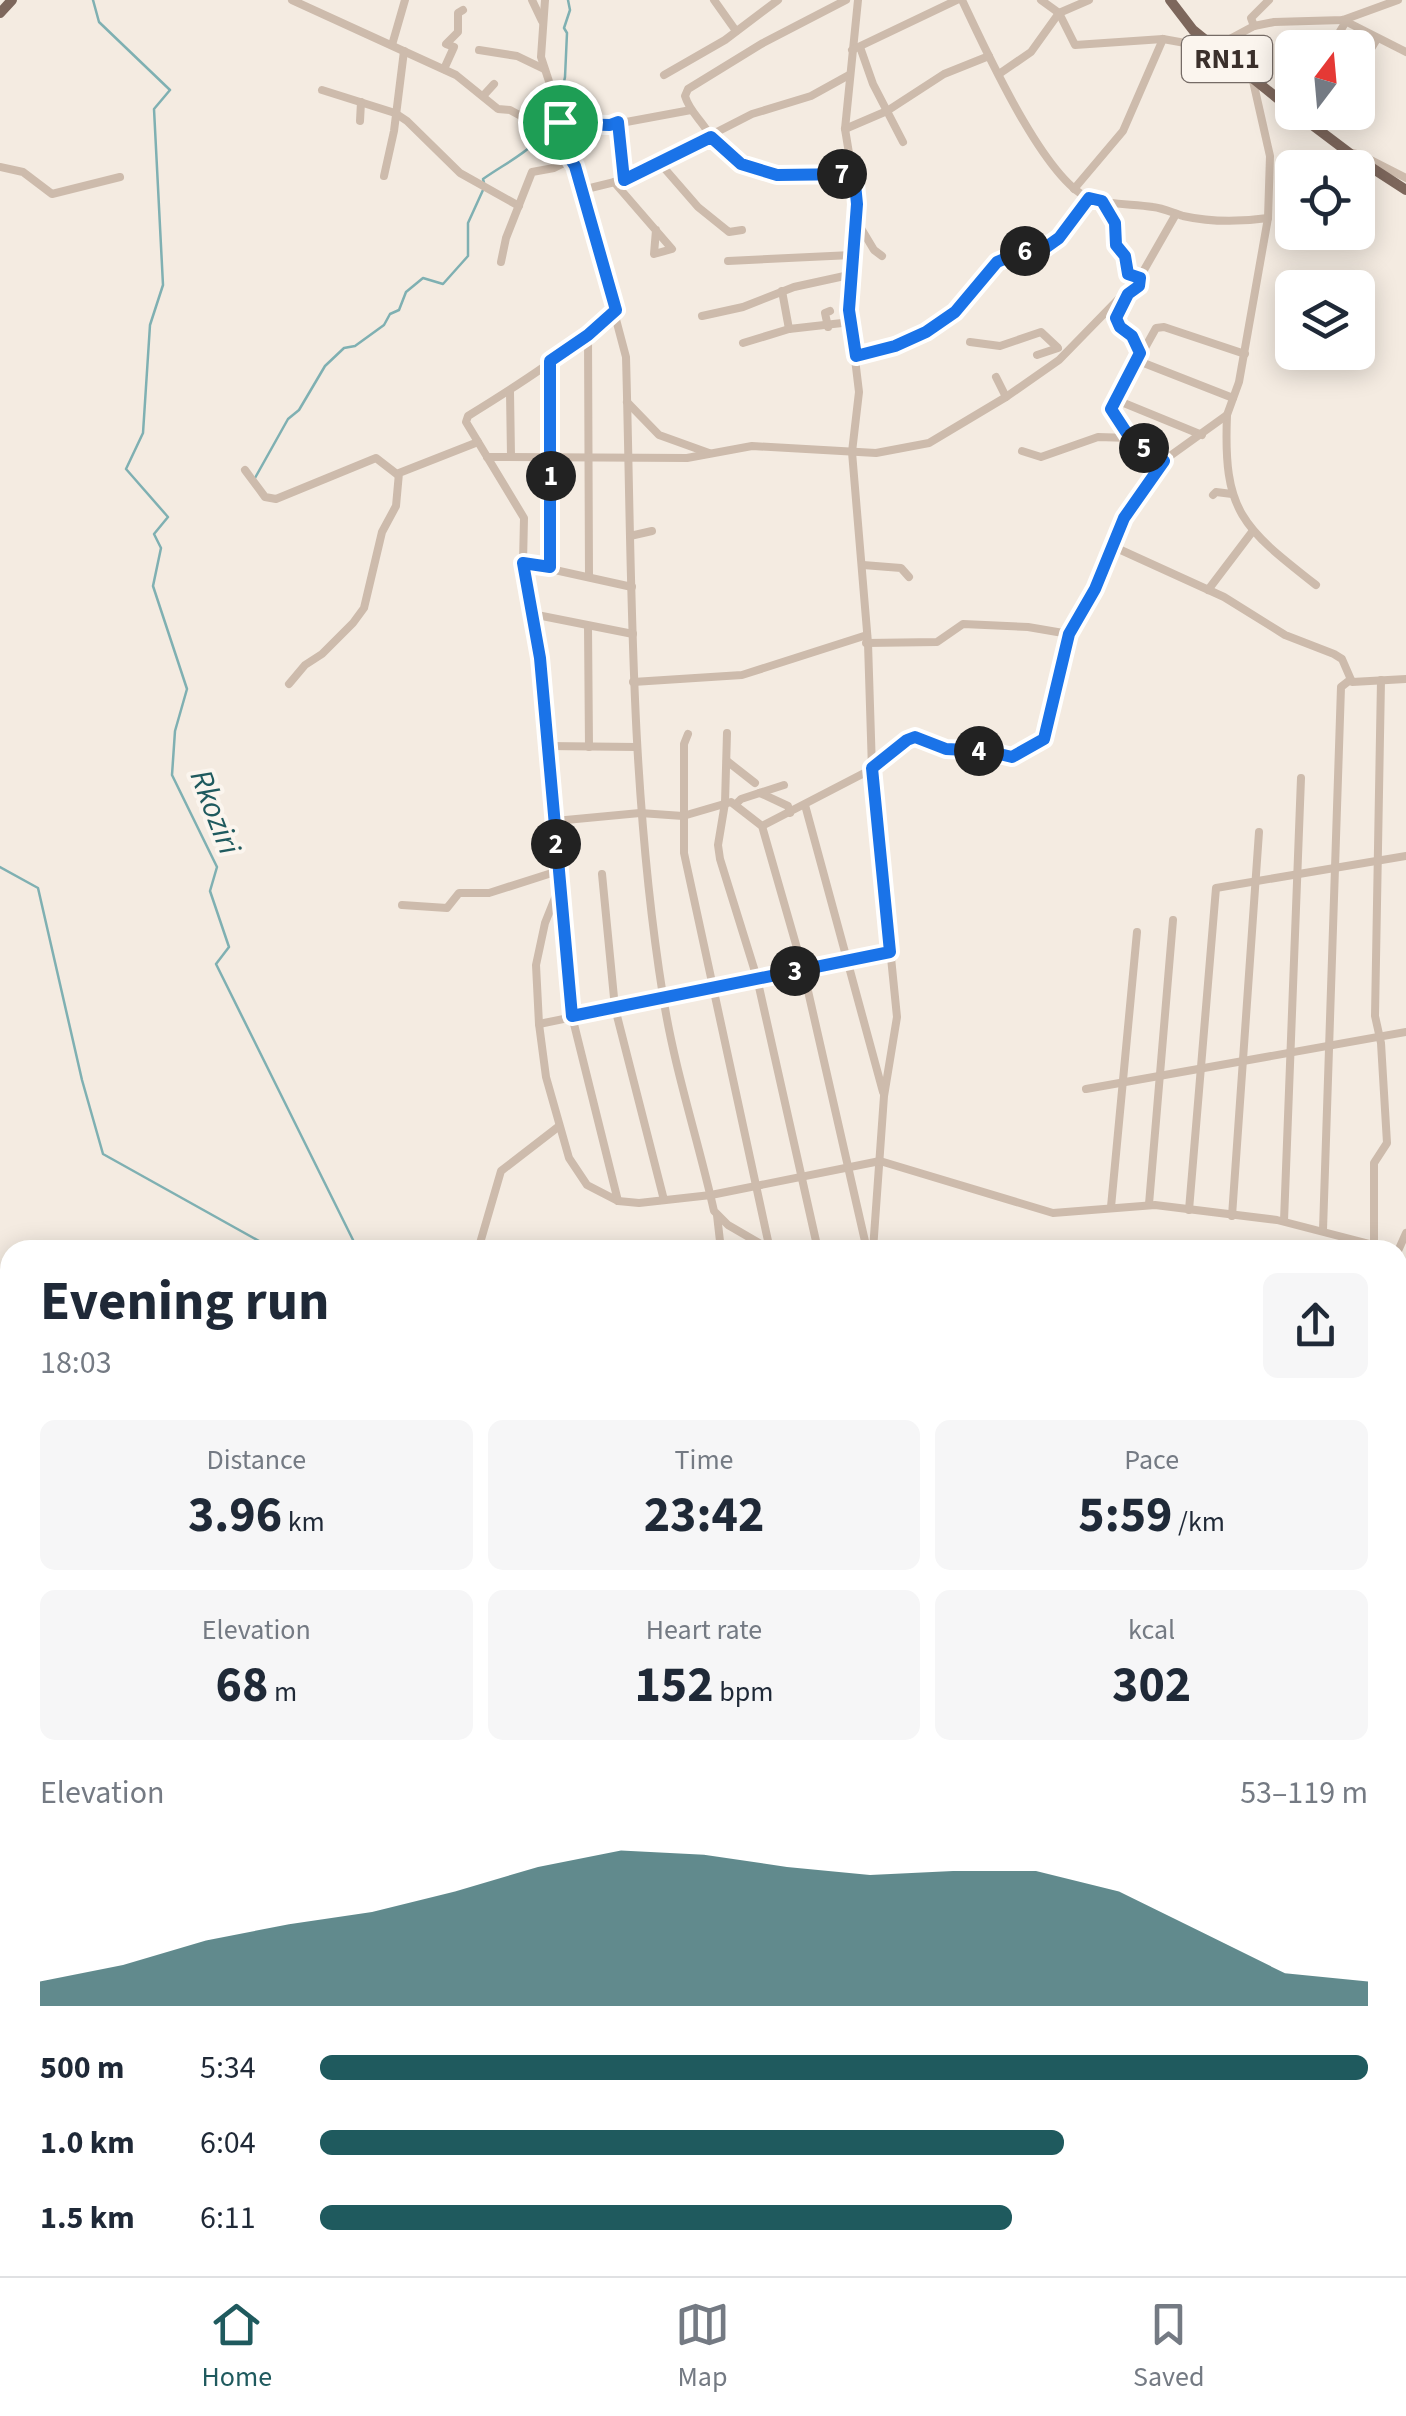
<!DOCTYPE html>
<html lang="en">
<head>
<meta charset="utf-8">
<style>
  :root { --surface:#fff; --page:#f6f6f7; --text:#1f2937; --muted:#747a83; --line:#e0e1e3; --accent:#1f5a5e }
  body { margin:0; font-family:"Source Sans 3",sans-serif; background:var(--page); color:var(--text); height:100vh; display:flex; flex-direction:column; font-size:38px; white-space:nowrap }
  * { box-sizing:border-box; margin:0 }
  p { font-size:32px; color:var(--muted) }
  .icon { flex:none; width:55px; height:55px; fill:none; stroke:currentColor; stroke-width:2; stroke-linecap:round; stroke-linejoin:round }
  .map { position:relative; flex:1; overflow:hidden }
  .details { position:absolute; left:0px; top:1240px; width:1408px; height:1038px; display:flex; flex-direction:column; background:var(--surface); border-radius:30px 30px 0 0; box-shadow:0 5px 25px #0003 }
  .details>* { flex:none }
  .needle { width:65px; rotate:16deg }
  .tools { position:absolute; left:1275px; top:30px; display:grid; gap:20px }
  .tools a { display:grid; place-items:center; width:100px; height:100px; border-radius:15px; background:var(--surface); box-shadow:0 5px 25px #0003; font-size:50px }
  .pin { position:absolute; display:grid; place-items:center; width:85px; height:85px; color:#fff; margin:-42px; border:5px solid #fff; border-radius:50%; box-shadow:0 2px 10px #0007 }
  .km { position:absolute; width:50px; height:50px; margin:-25px; border-radius:50%; background:#222; color:#fff; font-size:28px; line-height:50px; text-align:center }
  .round { display:grid; place-items:center; flex:none; width:105px; height:105px; border-radius:15px; background:var(--page) }
  .overview { display:flex; align-items:center; justify-content:space-between; height:170px; padding:0 40px }
  h1 { font-size:55px; font-weight:700; line-height:75px }
  .metrics { display:grid; grid-template-columns:repeat(3,1fr); gap:15px; height:170px; padding:10px 40px }
  .metrics div { display:grid; align-content:center; border-radius:15px; background:var(--page); text-align:center }
  .metrics b { font-size:50px; font-weight:700 }
  .metrics small { font-size:28px; font-weight:400 }
  .metrics p { font-size:28px }
  .chart { height:280px; padding:20px 40px }
  .chart p { display:flex; justify-content:space-between }
  .chart svg { width:100%; height:180px; margin-top:10px; fill:var(--accent); opacity:.7 }
  ul { padding:0 40px; list-style:none; font-size:32px }
  li { display:grid; grid-template-columns:160px 120px 1fr; align-items:center; height:75px }
  li i { height:25px; border-radius:12px; background:var(--accent) }
  .dock { display:flex; justify-content:space-around; align-items:center; height:140px; border-top:2px solid var(--line); background:var(--surface); font-size:28px; color:var(--muted) }
  .dock a { display:grid; justify-items:center; gap:5px }
  .dock .on { color:var(--accent) }
  .map>svg:first-child { display:block }
  .grass { fill:url(#grass-tufts) }
  .lines { fill:none; stroke-linecap:round; stroke-linejoin:round }
  .stream { stroke:#7fb0b2; stroke-width:2.5 }
  .minor { stroke:#cdbbac; stroke-width:8 }
  .major { stroke:#7d675c; stroke-width:10 }
  .route-casing { stroke:#fff; stroke-width:20 }
  .route { stroke:#1a73e8; stroke-width:12 }
  .labels { text-anchor:middle; dominant-baseline:central; stroke-width:8; stroke-linejoin:round; paint-order:stroke }
  .shield { fill:#fbf5ee; stroke:#756b66; stroke-width:2.5 }
  .shield-label { font-size:28px; font-weight:bold; fill:#3b302b }
  .water-label { font-size:32px; font-style:italic; fill:#1f5a5e; stroke:#fbf5ee }
</style>
</head>
<body>
<div class="map">
<svg width="1406" height="2276" viewBox="0 0 1406 2276">
  <defs>
    <pattern id="grass-tufts" width="24" height="20" patternUnits="userSpaceOnUse" patternTransform="scale(2.5)"><rect width="24" height="20" fill="#b8c4a0"/><path d="M3 7l-1-3M5 7V3M7 7l1-3M15 17l-1-3M17 17v-4M19 17l1-3" fill="none" stroke="#97a083"/></pattern>
  </defs>
  <rect width="100%" height="100%" fill="#f4ebe1"/>
  <polygon class="grass" points="1406,2005 1406,2263 1398,2259 1398,2023"/>
  <g class="lines">
    <g class="stream">
      <polyline points="93,0 99,22 170,90 154,109 163,285 150,325 143,433 126,469 168,517 154,534 161,548 153,586 187,689 175,731 172,775 217,867 210,891 229,947 216,964 358,1250"/>
      <polyline points="560,101 565,77 567,33 564,28 570,10 568,0"/>
      <path d="M484,183L483,179C511,159 541,148 556,113"/>
      <polyline points="255,478 288,419 299,410 325,366 344,348 355,346 384,325 390,314 399,310 406,292 423,278 443,284 468,256 468,223 483,190"/>
      <polyline points="0,867 38,888 82,1080 103,1154 275,1250"/>
      <polyline points="1398,1457 1406,1455"/>
      <polyline points="1398,1463 1406,1491"/>
      <polyline points="1398,1539 1406,1538"/>
      <polyline points="0,2201 10,2243"/>
      <polyline points="16,2268 18,2276"/>
      <polyline points="374,2276 378,2268"/>
      <polyline points="428,2276 435,2268"/>
    </g>
    <g class="minor">
      <path d="M292,0L456,75L498,109L510,110L554,134L575,165L626,357C632,570 629,784 663,996C674,1068 698,1139 714,1211L728,1225L771,1250"/>
      <polyline points="532,0 542,21"/>
      <polyline points="545,0 541,57 564,127"/>
      <polyline points="714,0 736,31"/>
      <path d="M846,0L763,43L688,89L685,96C689,110 699,118 706,129C743,185 794,175 853,174"/>
      <polyline points="858,0 845,129 857,202 849,275 849,309 859,392 852,452 868,643 872,769 897,1017 884,1096 873,1250"/>
      <path d="M962,0C984,46 1045,183 1091,199C1111,205 1133,204 1153,207C1163,208 1173,213 1183,216C1210,222 1240,222 1268,218"/>
      <polyline points="1041,0 1059,13 1075,45 1163,39 1213,48 1254,26 1274,22 1343,20 1398,0"/>
      <polyline points="1343,20 1406,52"/>
      <polyline points="1254,26 1251,18 1269,0"/>
      <polyline points="392,45 405,0"/>
      <polyline points="860,47 873,84 903,142"/>
      <polyline points="1330,48 1345,23"/>
      <polyline points="479,50 517,56 544,69"/>
      <polyline points="852,50 957,0"/>
      <polyline points="444,69 454,47 446,44 458,32 458,13 463,10"/>
      <polyline points="1358,70 1377,39"/>
      <polyline points="999,74 1031,52 1059,13 1089,0"/>
      <polyline points="664,75 725,40 778,0"/>
      <polyline points="322,90 395,113 407,121 460,173 519,206"/>
      <polyline points="483,96 494,84"/>
      <polyline points="360,121 361,102"/>
      <polyline points="618,122 623,180"/>
      <polyline points="845,129 887,111 944,74 989,56"/>
      <polyline points="1320,131 1331,112"/>
      <polyline points="563,142 562,130 567,124 610,125 691,110"/>
      <polyline points="1352,153 1361,155 1406,178"/>
      <polyline points="658,161 698,207 729,232 742,230"/>
      <polyline points="0,167 23,172 52,194 120,177"/>
      <polyline points="384,176 394,131 404,51"/>
      <polyline points="614,182 672,249 654,254 656,230"/>
      <polyline points="1074,189 1123,131 1163,39"/>
      <polyline points="582,190 623,180 752,114 811,96 849,75"/>
      <polyline points="1102,201 1115,223 1117,248 1125,256 1128,274 1140,277 1139,281"/>
      <polyline points="856,220 874,250 882,256"/>
      <polyline points="728,261 852,255"/>
      <polyline points="501,262 506,238 532,172 554,168 572,159"/>
      <polyline points="782,291 789,329"/>
      <polyline points="1126,299 1116,318 1119,327 1132,336 1140,353"/>
      <path d="M616,310C571,351 520,384 468,416L466,422L524,518L523,563L540,658L559,888L545,923L536,965L539,1024L546,1077L569,1158L587,1185L618,1201L639,1203L711,1195L880,1161L1053,1213L1155,1205L1277,1220L1393,1250"/>
      <polyline points="702,316 743,307 794,287 849,275"/>
      <polyline points="828,327 825,313 830,311"/>
      <polyline points="588,335 589,577"/>
      <polyline points="970,342 1000,346 1041,332 1057,347"/>
      <polyline points="743,343 789,329 851,322"/>
      <polyline points="1037,355 1058,348"/>
      <path d="M856,356C901,344 937,330 970,296C980,285 985,269 999,261C1012,252 1028,253 1043,248C1063,242 1077,215 1089,198"/>
      <polyline points="1136,360 1233,398"/>
      <polyline points="996,377 1006,397"/>
      <polyline points="510,392 511,456"/>
      <polyline points="1114,399 1202,435"/>
      <polyline points="627,402 659,435 709,453"/>
      <path d="M1227,415C1223,512 1242,527 1316,585"/>
      <polyline points="1022,451 1041,457 1098,437 1130,438"/>
      <polyline points="487,457 687,458 752,446 876,453 929,443 1006,397 1059,360 1140,277 1176,214"/>
      <polyline points="1163,461 1130,438 1111,409 1156,328 1164,327 1245,354"/>
      <polyline points="245,470 265,497 276,499 376,458 398,475"/>
      <polyline points="1213,495 1216,492 1232,494"/>
      <polyline points="630,536 652,531"/>
      <polyline points="1112,546 1224,597 1285,635 1334,654 1342,659 1352,682 1406,679"/>
      <polyline points="523,563 632,587"/>
      <polyline points="863,565 901,568 909,577"/>
      <polyline points="550,567 550,362"/>
      <polyline points="1208,590 1252,532"/>
      <polyline points="532,614 633,634"/>
      <polyline points="588,626 589,747"/>
      <polyline points="866,643 937,642 963,624 1028,627 1069,634"/>
      <polyline points="633,682 742,675 867,635"/>
      <polyline points="289,684 305,665 322,654 353,623 364,608 382,532 396,506 399,473 478,442"/>
      <polyline points="727,733 725,803 718,845 720,859 757,978 818,1250"/>
      <polyline points="688,734 684,744 684,853 770,1250"/>
      <polyline points="548,746 636,747"/>
      <polyline points="727,761 755,783"/>
      <polyline points="760,793 788,806 790,813"/>
      <polyline points="736,804 741,799 784,785"/>
      <polyline points="805,805 883,1092"/>
      <polyline points="555,821 640,813 683,816 731,802 762,826 803,969 867,1250"/>
      <polyline points="762,826 872,769 911,738 920,738 946,749 987,751 1012,757 1044,739 1069,634 1095,589 1124,519 1163,461 1227,415 1239,382 1268,218 1270,156 1253,81"/>
      <polyline points="602,874 615,1008 664,1200"/>
      <polyline points="559,893 572,1016 618,1201"/>
      <polyline points="402,905 447,908 459,893 489,893 558,871"/>
      <polyline points="539,1024 890,952"/>
      <polyline points="1086,1089 1406,1032"/>
      <polyline points="1149,1204 1173,920"/>
      <polyline points="1111,1207 1137,932"/>
      <polyline points="1189,1210 1216,888 1406,856"/>
      <polyline points="717,1215 721,1250"/>
      <polyline points="1232,1216 1259,832"/>
      <polyline points="1284,1221 1301,778"/>
      <polyline points="1323,1230 1341,687 1350,680"/>
      <polyline points="1374,1243 1374,1163 1387,1143 1381,1043 1375,1016 1381,680"/>
      <polyline points="478,1250 501,1171 558,1127"/>
      <polyline points="1398,1251 1406,1233"/>
      <polyline points="0,1357 10,1366"/>
      <polyline points="1398,2001 1406,2004"/>
      <polyline points="7,2276 10,2256"/>
      <polyline points="735,2276 740,2268"/>
      <polyline points="1237,2276 1238,2268"/>
    </g>
    <g class="major">
      <polyline points="1170,0 1193,30 1292,110"/>
      <polyline points="0,13 12,0"/>
      <polyline points="1295,112 1352,155 1406,190"/>
    </g>
  </g>
  <g class="lines">
    <g class="route-casing">
      <polygon id="route" points="561,118 564,128 567,124 610,125 618,122 624,180 711,137 741,164 777,175 854,174 857,204 849,310 856,356 895,346 926,332 955,312 997,262 1021,252 1045,248 1059,238 1089,198 1102,201 1115,223 1116,245 1125,256 1128,274 1140,278 1139,286 1128,294 1116,318 1120,327 1132,336 1140,353 1111,409 1130,438 1164,461 1124,518 1095,589 1069,634 1044,739 1012,757 987,751 946,749 915,737 907,740 872,768 890,952 572,1016 540,658 523,563 550,567 550,361 588,335 616,310 575,166 554,134"/>
    </g>
    <use href="#route" class="route"/>
  </g>
  <g class="labels">
    <rect class="shield" x="1182" y="36" width="90" height="46" rx="8"/>
    <g class="shield-label">
      <text x="1227" y="59">RN11</text>
    </g>
    <g class="water-label">
      <text transform="translate(215 812) rotate(69)">Rkoziri</text>
    </g>
  </g>
</svg>
<div class="tools">
<a><svg class="needle" viewBox="-14 -14 28 28"><path d="M0-13l5 13h-10z" fill="#e53935"/><path d="M0 13l5-13h-10z" fill="#747a83"/></svg></a>
<a><svg class="icon" aria-label="locate" viewBox="0 0 24 24"><circle cx="12" cy="12" r="6"/><path d="M12 2v4M12 18v4M2 12h4M18 12h4"/></svg></a>
<a><svg class="icon" aria-label="layers" viewBox="0 0 24 24"><path d="M12 4l9 5-9 5-9-5zM3 14l9 5 9-5"/></svg></a>
</div>
<div class="pin" style="left:560px;top:122px;background:#1e9e55"><svg class="icon" aria-label="arrive" viewBox="0 0 24 24"><path d="M6 21V4h12l-3 4 3 4H6"/></svg></div>
<b class="km" style="left:551px;top:476px">1</b>
<b class="km" style="left:556px;top:844px">2</b>
<b class="km" style="left:795px;top:971px">3</b>
<b class="km" style="left:979px;top:751px">4</b>
<b class="km" style="left:1144px;top:448px">5</b>
<b class="km" style="left:1025px;top:251px">6</b>
<b class="km" style="left:842px;top:174px">7</b>
<section class="details">
<div class="overview"><div><h1>Evening run</h1><p>18:03</p></div><a class="round"><svg class="icon" aria-label="share" viewBox="0 0 24 24"><path d="M12 15V3M7 8l5-5 5 5M5 13v7h14v-7"/></svg></a></div>
<div class="metrics">
<div><p>Distance</p><b>3.96<small> km</small></b></div>
<div><p>Time</p><b>23:42</b></div>
<div><p>Pace</p><b>5:59<small> /km</small></b></div>
</div>
<div class="metrics">
<div><p>Elevation</p><b>68<small> m</small></b></div>
<div><p>Heart rate</p><b>152<small> bpm</small></b></div>
<div><p>kcal</p><b>302</b></div>
</div>
<div class="chart"><p><span>Elevation</span>53–119 m</p>
<svg viewBox="0 0 160 44" preserveAspectRatio="none"><path d="M0 44V38L10 34L20 28L30 24L40 21L50 16L60 10L70 6L80 7L90 10L100 12L110 11L120 11L130 16L140 26L150 36L160 38V44z"/></svg>
</div>
<ul>
<li><b>500 m</b>5:34<i style="width:100%"></i></li>
<li><b>1.0 km</b>6:04<i style="width:71%"></i></li>
<li><b>1.5 km</b>6:11<i style="width:66%"></i></li>
</ul>
</section>
</div>
<nav class="dock">
<a class="on"><svg class="icon" aria-label="home" viewBox="0 0 24 24"><path d="M3 11l9-7 9 7M6 9v11h12V9"/></svg>Home</a>
<a><svg class="icon" aria-label="map" viewBox="0 0 24 24"><path d="M3 6l6-2 6 2 6-2v14l-6 2-6-2-6 2zM9 4v14M15 6v14"/></svg>Map</a>
<a><svg class="icon" aria-label="saved" viewBox="0 0 24 24"><path d="M7 4h10v16l-5-4-5 4z"/></svg>Saved</a>
</nav>
</body>
</html>
